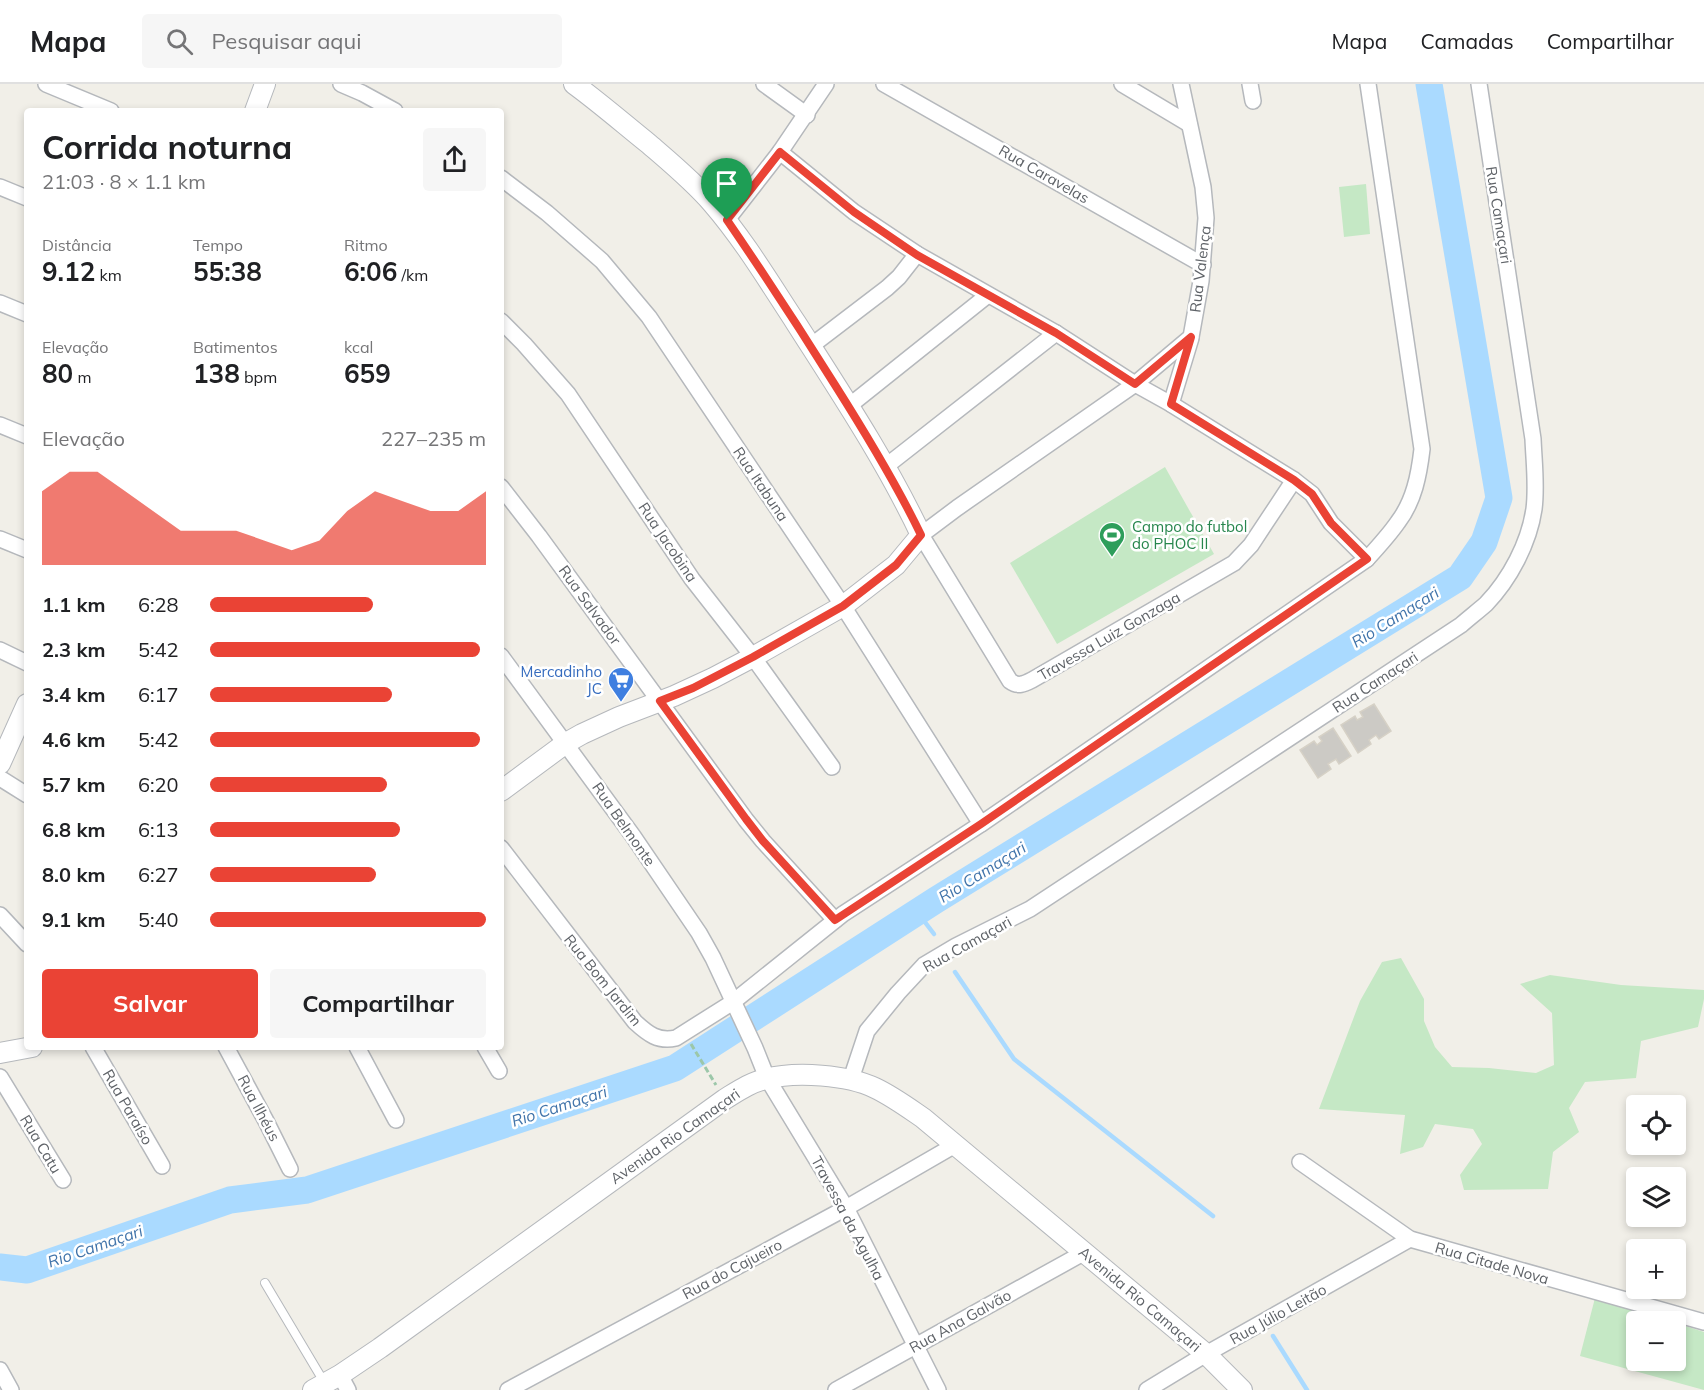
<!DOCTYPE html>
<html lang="pt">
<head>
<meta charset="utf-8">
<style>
  :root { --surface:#fff; --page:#f6f6f6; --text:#202124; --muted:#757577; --line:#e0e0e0; --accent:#ea4335 }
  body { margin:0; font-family:Mulish,sans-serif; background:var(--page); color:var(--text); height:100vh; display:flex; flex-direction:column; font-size:22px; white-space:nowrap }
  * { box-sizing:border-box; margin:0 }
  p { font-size:20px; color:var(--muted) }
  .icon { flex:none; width:33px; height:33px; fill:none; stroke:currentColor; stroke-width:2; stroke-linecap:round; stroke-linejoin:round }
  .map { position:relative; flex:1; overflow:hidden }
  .panel { position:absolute; left:24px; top:24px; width:480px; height:942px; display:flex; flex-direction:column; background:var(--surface); border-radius:6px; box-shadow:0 3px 9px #0003 }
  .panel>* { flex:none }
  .controls { position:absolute; left:1626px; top:1011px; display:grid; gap:12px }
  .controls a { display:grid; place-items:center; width:60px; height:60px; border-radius:6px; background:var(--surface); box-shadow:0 3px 9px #0003; font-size:30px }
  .pin { position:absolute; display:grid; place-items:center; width:51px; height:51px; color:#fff; margin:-62px -26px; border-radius:50% 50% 50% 0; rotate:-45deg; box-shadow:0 0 6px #0007 }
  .pin .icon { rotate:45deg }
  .round { display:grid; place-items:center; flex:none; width:63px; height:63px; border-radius:6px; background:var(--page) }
  .summary { display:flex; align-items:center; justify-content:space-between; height:102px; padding:0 18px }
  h1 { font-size:33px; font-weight:700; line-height:45px }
  .stats { display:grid; grid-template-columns:repeat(3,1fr); gap:9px; height:102px; padding:6px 18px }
  .stats div { display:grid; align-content:center }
  .stats b { font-size:26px; font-weight:700 }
  .stats small { font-size:16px; font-weight:400 }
  .stats p { font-size:16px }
  .chart { height:168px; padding:12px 18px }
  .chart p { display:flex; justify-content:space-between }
  .chart svg { width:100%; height:108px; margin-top:6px; fill:var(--accent); opacity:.7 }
  .button { display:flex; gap:12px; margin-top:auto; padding:12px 18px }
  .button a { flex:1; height:69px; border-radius:6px; background:var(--accent); color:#fff; font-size:24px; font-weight:700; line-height:69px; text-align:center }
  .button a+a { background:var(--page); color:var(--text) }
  ul { padding:0 18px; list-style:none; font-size:20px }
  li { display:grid; grid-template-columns:96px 72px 1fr; align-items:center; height:45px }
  li i { height:15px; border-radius:8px; background:var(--accent) }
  header { display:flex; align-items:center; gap:36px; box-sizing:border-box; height:84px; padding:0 30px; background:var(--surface); border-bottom:2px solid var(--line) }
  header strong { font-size:28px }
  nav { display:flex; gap:33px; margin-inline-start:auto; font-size:21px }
  .search { width:420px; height:54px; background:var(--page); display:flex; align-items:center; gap:15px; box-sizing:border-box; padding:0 21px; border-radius:6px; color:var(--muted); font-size:22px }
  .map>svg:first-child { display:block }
  .green { fill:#c5e8c5 }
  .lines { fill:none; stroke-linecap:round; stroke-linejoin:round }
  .stream { stroke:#aadaff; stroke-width:4.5 }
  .river { stroke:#aadaff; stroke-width:27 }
  .building { fill:#cccac5; stroke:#d6d1c6; stroke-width:1.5 }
  .service-casing { stroke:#b5b8bc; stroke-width:10 }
  .minor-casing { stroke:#b5b8bc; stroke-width:18 }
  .tertiary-casing { stroke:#b5b8bc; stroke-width:22 }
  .path { stroke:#9cc7a9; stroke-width:3; stroke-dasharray:6 3; stroke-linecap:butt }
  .service { stroke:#fff; stroke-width:8 }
  .minor { stroke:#fff; stroke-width:15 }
  .tertiary { stroke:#fff; stroke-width:20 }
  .route-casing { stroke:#fff; stroke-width:12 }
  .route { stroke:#ea4335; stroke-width:8 }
  .labels { text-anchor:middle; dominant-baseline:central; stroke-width:5; stroke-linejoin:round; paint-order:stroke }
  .street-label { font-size:15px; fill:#5f6368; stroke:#fff }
  .leisure-label { font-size:15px; fill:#27864d; stroke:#fff; text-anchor:start }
  .shop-label { font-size:15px; fill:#366cbe; stroke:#fff; text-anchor:end }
  .water-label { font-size:16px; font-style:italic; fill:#4174aa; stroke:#fff }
</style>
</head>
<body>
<header>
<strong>Mapa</strong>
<div class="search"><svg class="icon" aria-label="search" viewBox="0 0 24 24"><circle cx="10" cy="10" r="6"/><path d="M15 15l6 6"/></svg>Pesquisar aqui</div>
<nav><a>Mapa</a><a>Camadas</a><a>Compartilhar</a></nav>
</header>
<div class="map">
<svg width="1704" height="1306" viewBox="0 0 1704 1306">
  <rect width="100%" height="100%" fill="#f1efe8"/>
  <g class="green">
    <polygon points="1366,100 1370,150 1344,153 1339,103"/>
    <polygon points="1165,383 1214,470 1057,560 1010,479"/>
    <polygon points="1401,874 1424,915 1424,937 1435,963 1452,983 1489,984 1536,989 1554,981 1552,929 1520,900 1550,891 1621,901 1704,906 1704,915 1698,943 1641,957 1636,994 1585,998 1569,1024 1579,1048 1553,1068 1548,1105 1464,1106 1460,1091 1482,1060 1473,1045 1435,1040 1423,1063 1400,1070 1405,1031 1319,1025 1360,917 1382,878"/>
    <polygon points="1595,1214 1670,1237 1636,1238 1636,1276 1676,1276 1676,1239 1704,1248 1704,1306 1580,1272"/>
  </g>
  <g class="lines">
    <g class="stream">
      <polyline points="918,829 934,850"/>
      <polyline points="955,888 1014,975 1213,1132"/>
      <polyline points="1273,1252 1307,1306"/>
    </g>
    <polyline class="river" points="0,1183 27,1186 230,1116 307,1106 675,984 936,816 1460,493 1484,458 1499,414 1429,0"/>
  </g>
  <g class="building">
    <polygon points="1374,620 1391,647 1379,655 1376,651 1369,656 1371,660 1358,669 1341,641 1355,632 1357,636 1363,633 1360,628"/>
    <polygon points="1333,644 1351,672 1339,680 1336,675 1328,680 1331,685 1318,694 1300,666 1314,657 1317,661 1322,657 1319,653"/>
  </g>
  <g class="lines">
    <g class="service-casing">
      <polyline id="service" points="265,1199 324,1298"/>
    </g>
    <g class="minor-casing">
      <g id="minor">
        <polyline points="46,0 111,27"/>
        <polyline points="341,0 362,9 395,27"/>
        <polyline points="764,0 807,31"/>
        <polyline points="884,0 1203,181"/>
        <polyline points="1122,0 1189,40"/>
        <path d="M1181,0L1203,103L1206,134L1201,197L1191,253L1135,300L957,424L921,451L1010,597C1018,603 1024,600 1032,596L1234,479L1251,461L1294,396"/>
        <polyline points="1250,0 1253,17"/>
        <polyline points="780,68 854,128 917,170 1056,249 1135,300 1171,320 1294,396 1312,410 1331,439 1367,475"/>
        <polyline points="501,94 547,129 602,177 649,233 843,522 981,740"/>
        <polyline points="0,103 27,114"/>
        <polyline points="727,136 780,68 826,0"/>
        <polyline points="0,219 27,230"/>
        <polyline points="501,237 524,260 568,310 692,495 753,573 832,683"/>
        <polyline points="811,262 887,204 899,193 917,170"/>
        <polyline points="1171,320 1191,254"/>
        <polyline points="849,322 988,211"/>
        <polyline points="0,341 27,352"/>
        <polyline points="885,383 1056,249"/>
        <polyline points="501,403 539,452 746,736 763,757 835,836"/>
        <polyline points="0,455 27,466"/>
        <polyline points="0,566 27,579"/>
        <polyline points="501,572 633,752 699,849 713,874 755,964 767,994 846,1124 938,1306"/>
        <polyline points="0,694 27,711"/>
        <path d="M501,764L635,938C648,950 658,958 676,954L733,918L843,830L981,740L1367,475C1378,463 1389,451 1398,438C1414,417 1419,391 1422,365L1368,0"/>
        <polyline points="0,831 27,860"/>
        <polyline points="93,963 162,1082"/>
        <polyline points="226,963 266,1037 290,1085"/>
        <polyline points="357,963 396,1036"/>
        <polyline points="485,963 499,987"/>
        <polyline points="0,993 63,1096"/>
        <path d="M851,995L867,947L898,909L924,881L956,862L1030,825L1461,541C1469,534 1478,527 1486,520C1510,495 1529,459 1534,425C1537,402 1534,379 1533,355L1479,0"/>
        <polyline points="1300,1078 1410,1155 1704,1238"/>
        <polyline points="0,1286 11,1306"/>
        <polyline points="340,1291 348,1306"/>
        <polyline points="508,1306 846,1124 955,1061"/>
        <polyline points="836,1306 1085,1168"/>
        <polyline points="1147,1306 1206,1270 1410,1155"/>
      </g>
    </g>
    <g class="tertiary-casing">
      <g id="tertiary">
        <polyline points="255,27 265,0"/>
        <polyline points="0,680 27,620"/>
        <path d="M501,707L566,659L582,650L619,633L674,612L713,594L753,573L843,522L896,481L921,451C886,377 840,308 796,239C769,198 744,156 712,119C693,97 671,79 649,60C624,40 600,19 574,0"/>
        <polyline points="0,969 32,963"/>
        <path d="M313,1306L340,1291L380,1264L725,1015C738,1007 751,998 766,995C796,987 848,991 875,1004C892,1012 907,1023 923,1034L1206,1270L1242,1306"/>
      </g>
    </g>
    <polyline class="path" points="691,960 716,1001"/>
    <use href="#service" class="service"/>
    <use href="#minor" class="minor"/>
    <use href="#tertiary" class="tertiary"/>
  </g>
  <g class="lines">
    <g class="route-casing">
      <path id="route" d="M780,68L854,128L917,171L1056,249L1135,300L1191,253L1171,320L1294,396L1312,410L1331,439L1367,475L981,740L835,836L763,757L746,735L660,617L693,604L753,573L843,522L896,481L921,451C896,399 866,350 835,301C800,245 764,190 727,136Z"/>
    </g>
    <use href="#route" class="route"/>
  </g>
  <defs>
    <g id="stadium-pin" transform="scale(1.35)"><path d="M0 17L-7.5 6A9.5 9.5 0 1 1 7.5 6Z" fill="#2e9e5b" stroke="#fff"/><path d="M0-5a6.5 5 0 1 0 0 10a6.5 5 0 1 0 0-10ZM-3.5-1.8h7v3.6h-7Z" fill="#fff"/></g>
    <g id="supermarket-pin" transform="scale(1.35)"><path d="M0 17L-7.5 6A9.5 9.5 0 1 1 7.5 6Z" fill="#3f7fe0" stroke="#fff"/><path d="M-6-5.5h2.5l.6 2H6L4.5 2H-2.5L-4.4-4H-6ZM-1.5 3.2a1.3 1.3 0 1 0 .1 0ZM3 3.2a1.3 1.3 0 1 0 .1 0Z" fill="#fff"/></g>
  </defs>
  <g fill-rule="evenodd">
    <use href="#stadium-pin" x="1112" y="451"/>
    <use href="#supermarket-pin" x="621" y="596"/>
  </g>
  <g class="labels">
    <g class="street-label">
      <text transform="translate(1044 90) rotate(30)">Rua Caravelas</text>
      <text transform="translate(1499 131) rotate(81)">Rua Camaçari</text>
      <text transform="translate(1200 185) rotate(-83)">Rua Valença</text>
      <text transform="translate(761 400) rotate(56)">Rua Itabuna</text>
      <text transform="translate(668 458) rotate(56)">Rua Jacobina</text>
      <text transform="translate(590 521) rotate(54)">Rua Salvador</text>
      <text transform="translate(1109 552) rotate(-30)">Travessa Luiz Gonzaga</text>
      <text transform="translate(1375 598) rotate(-33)">Rua Camaçari</text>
      <text transform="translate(624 740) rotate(55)">Rua Belmonte</text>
      <text transform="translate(967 860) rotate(-29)">Rua Camaçari</text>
      <text transform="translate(603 896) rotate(51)">Rua Bom Jardim</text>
      <text transform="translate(128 1023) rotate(60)">Rua Paraíso</text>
      <text transform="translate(259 1024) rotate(62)">Rua Ilhéus</text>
      <text transform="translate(675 1052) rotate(-35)">Avenida Rio Camaçari</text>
      <text transform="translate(41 1060) rotate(59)">Rua Catu</text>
      <text transform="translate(848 1134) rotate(62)">Travessa da Agulha</text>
      <text transform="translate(1492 1179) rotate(16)">Rua Citade Nova</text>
      <text transform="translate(732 1185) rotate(-28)">Rua do Cajueiro</text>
      <text transform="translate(1140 1215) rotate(40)">Avenida Rio Camaçari</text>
      <text transform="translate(1278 1230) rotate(-29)">Rua Júlio Leitão</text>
      <text transform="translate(960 1237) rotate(-29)">Rua Ana Galvão</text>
    </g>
    <g class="leisure-label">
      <text x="1132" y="442">Campo do futbol<tspan x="1132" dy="17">do PHOC II</tspan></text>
    </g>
    <g class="shop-label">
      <text x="602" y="587">Mercadinho<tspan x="602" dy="17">JC</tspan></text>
    </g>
    <g class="water-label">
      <text transform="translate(1395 533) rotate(-32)">Rio Camaçari</text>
      <text transform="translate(982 788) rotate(-32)">Rio Camaçari</text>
      <text transform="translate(559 1022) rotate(-18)">Rio Camaçari</text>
      <text transform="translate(95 1162) rotate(-19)">Rio Camaçari</text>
    </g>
  </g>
</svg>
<div class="controls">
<a><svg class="icon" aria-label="locate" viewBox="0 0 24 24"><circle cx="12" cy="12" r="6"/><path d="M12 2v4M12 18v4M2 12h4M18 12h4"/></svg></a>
<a><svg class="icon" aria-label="layers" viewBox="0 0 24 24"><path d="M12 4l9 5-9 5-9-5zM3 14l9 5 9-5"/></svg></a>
<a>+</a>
<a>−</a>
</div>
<div class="pin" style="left:727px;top:136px;background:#1e9e55"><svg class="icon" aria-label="arrive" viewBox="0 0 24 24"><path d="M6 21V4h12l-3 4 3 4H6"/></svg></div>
<section class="panel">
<div class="summary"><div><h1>Corrida noturna</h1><p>21:03 · 8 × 1.1 km</p></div><a class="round"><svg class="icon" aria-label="share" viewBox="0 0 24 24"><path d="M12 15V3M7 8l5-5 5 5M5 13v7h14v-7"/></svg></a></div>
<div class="stats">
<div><p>Distância</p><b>9.12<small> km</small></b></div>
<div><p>Tempo</p><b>55:38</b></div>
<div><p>Ritmo</p><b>6:06<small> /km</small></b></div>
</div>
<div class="stats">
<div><p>Elevação</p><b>80<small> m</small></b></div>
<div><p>Batimentos</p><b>138<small> bpm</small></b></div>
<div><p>kcal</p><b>659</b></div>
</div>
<div class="chart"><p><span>Elevação</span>227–235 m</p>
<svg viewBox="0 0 160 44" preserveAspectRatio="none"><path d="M0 44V14L10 6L20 6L30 14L40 22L50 30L60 30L70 30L80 34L90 38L100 34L110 22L120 14L130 18L140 22L150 22L160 14V44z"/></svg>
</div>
<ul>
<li><b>1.1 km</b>6:28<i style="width:59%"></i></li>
<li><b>2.3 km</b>5:42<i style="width:98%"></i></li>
<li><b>3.4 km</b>6:17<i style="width:66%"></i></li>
<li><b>4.6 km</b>5:42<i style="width:98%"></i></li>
<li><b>5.7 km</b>6:20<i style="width:64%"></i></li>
<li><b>6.8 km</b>6:13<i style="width:69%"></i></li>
<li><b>8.0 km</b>6:27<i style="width:60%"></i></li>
<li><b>9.1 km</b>5:40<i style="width:100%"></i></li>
</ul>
<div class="button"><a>Salvar</a><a>Compartilhar</a></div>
</section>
</div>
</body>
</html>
